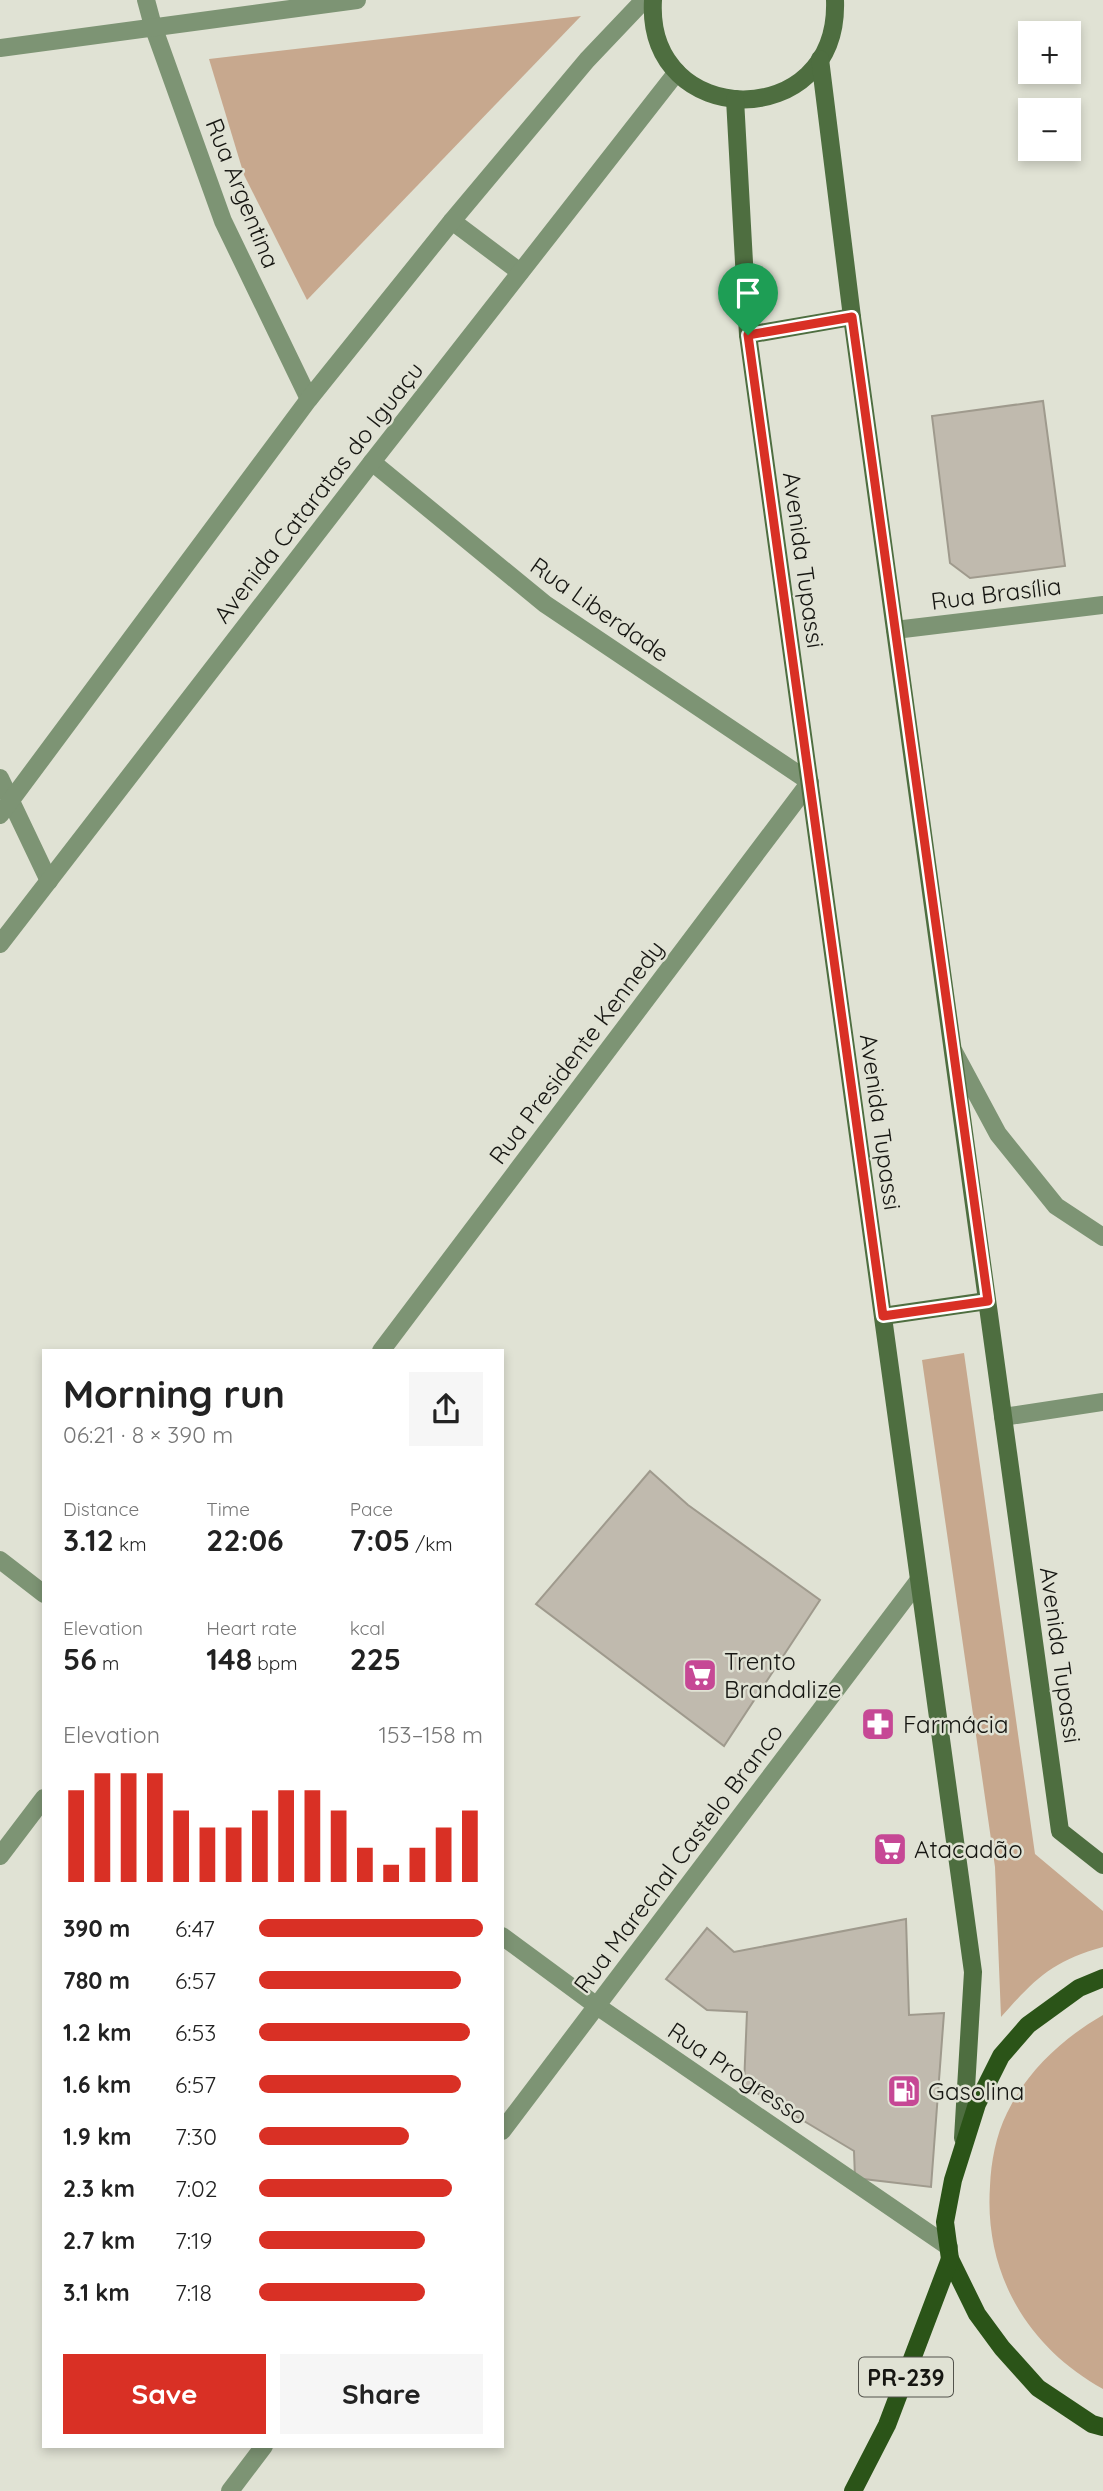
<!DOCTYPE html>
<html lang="en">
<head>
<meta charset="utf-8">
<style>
  :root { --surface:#fff; --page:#f6f6f6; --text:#222; --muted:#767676; --accent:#d93025 }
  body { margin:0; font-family:Quicksand,sans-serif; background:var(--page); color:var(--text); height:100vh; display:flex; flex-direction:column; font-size:26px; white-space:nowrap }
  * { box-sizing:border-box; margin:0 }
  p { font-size:23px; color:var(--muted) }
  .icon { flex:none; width:38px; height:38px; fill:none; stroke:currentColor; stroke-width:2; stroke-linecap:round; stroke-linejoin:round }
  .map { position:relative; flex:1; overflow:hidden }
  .drawer { position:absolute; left:42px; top:1349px; width:462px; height:1099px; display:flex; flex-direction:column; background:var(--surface); border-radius:0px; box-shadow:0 4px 10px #0003 }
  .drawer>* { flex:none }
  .fabs { position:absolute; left:1018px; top:21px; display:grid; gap:14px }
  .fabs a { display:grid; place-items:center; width:63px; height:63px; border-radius:0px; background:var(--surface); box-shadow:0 4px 10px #0003; font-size:35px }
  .pin { position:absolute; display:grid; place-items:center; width:60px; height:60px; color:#fff; margin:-72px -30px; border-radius:50% 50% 50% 0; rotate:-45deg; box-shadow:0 0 7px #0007 }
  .pin .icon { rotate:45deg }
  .round { display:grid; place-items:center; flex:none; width:74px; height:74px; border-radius:0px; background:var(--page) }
  .overview { display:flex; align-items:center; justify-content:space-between; height:119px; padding:0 21px }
  h1 { font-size:38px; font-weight:700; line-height:52px }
  .metrics { display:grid; grid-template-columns:repeat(3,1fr); gap:10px; height:119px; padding:7px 21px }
  .metrics div { display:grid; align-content:center }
  .metrics b { font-size:30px; font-weight:700 }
  .metrics small { font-size:19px; font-weight:400 }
  .metrics p { font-size:19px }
  .chart { height:196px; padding:14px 21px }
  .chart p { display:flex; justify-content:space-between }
  .chart svg { width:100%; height:126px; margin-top:7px; stroke:var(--accent); stroke-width:6 }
  .button { display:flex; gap:14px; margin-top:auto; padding:14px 21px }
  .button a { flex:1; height:80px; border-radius:0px; background:var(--accent); color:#fff; font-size:28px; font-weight:700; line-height:80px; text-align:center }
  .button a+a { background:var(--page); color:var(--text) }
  ul { padding:0 21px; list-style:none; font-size:23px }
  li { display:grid; grid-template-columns:112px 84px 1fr; align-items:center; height:52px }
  li i { height:18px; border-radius:9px; background:var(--accent) }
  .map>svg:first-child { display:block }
  .green { fill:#c7a88e }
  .building { fill:#c0baae; stroke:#9f9a8d; stroke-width:2 }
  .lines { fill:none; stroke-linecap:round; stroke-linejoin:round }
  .minor { stroke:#7d9474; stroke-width:18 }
  .tertiary { stroke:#7d9474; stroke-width:18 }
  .secondary { stroke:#4e6e40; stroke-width:18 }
  .primary { stroke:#2b5418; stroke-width:18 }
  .route-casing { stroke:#fff; stroke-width:14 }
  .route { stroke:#d93025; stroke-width:9 }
  .labels { text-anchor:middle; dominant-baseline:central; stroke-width:5; stroke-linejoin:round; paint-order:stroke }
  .shield { fill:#e0e2d4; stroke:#53534c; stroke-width:2 }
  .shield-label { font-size:23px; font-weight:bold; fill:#161612 }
  .street-label { font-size:24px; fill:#161612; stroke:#e0e2d4 }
  .poi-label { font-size:24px; fill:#161612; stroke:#e0e2d4; text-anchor:start }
</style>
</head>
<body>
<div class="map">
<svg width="1103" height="2491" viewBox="0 0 1103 2491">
  <rect width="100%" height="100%" fill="#e0e2d4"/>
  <g class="green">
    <polygon points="581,16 307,300 244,175 209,59"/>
    <path d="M964,1353L1035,1854L1103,1911V1947C1052,1961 1035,1979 1001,2017L995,1867L922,1360Z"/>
    <path d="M1103,2015V2389C1027,2347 984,2273 990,2186C991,2162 996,2135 1007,2113C1027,2071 1063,2038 1103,2015Z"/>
  </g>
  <g class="building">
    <polygon points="1043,401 1065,566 970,578 950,563 932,416"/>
    <polygon points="650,1471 688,1505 820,1600 724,1746 536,1604"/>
    <polygon points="906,1919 909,2015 944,2013 931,2187 855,2178 854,2151 744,2085 747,2012 707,2010 666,1979 707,1928 734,1952"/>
  </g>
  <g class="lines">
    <g class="minor">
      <polyline points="146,0 153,26 223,221 309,399"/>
      <polyline points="0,48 357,0"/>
      <polyline points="372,462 545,604 810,782 381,1351"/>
      <polyline points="895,630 1103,605"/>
      <polyline points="0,778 49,881"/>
      <polyline points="0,1560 44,1594"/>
      <polyline points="0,1856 44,1798"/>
      <polyline points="502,1936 597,2006 949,2247"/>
      <polyline points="502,2131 919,1580"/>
      <polyline points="230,2491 264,2446"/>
    </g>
    <g class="tertiary">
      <polyline points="452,221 520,272"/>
      <polyline points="0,815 309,399 452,221 587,60 644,0"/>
      <polyline points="0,944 372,462 677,72"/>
      <polyline points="954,1052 998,1134 1056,1206 1103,1237"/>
      <polyline points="1003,1417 1103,1402"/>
    </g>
    <g class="secondary">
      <path d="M653,0C645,131 840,134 835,0"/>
      <polyline points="820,59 852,317 1060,1831 1103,1865"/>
      <polyline points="735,99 748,335 973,1972 963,2138"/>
      <polyline points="748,335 852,317"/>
      <polyline points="883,1316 987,1301"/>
    </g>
    <g class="primary">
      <polyline points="1103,1978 1079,1988 1028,2025 1001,2056 977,2104 953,2180 945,2222 950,2259 977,2314 1002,2348 1038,2388 1092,2424 1103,2427"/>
      <polyline points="853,2491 887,2425 950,2259"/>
    </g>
  </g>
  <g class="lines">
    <g class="route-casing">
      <polygon id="route" points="852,317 988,1301 883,1316 748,335"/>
    </g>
    <use href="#route" class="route"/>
  </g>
  <defs>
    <g id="supermarket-square" transform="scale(1.75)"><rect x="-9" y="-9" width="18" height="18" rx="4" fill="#c64895" stroke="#e0e2d4"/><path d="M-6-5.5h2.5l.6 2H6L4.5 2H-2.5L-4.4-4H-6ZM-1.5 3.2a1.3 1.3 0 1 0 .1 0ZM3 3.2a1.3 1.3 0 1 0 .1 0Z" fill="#fff"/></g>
    <g id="pharmacy-square" transform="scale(1.75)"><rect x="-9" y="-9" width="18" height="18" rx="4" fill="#c64895" stroke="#e0e2d4"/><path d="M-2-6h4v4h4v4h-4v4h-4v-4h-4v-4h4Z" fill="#fff"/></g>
    <g id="fuel-square" transform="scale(1.75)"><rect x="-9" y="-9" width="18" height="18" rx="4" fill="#c64895" stroke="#e0e2d4"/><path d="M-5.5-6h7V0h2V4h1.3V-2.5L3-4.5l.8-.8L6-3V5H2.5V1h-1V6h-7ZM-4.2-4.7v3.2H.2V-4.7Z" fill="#fff"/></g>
  </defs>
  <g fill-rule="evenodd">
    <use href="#supermarket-square" x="700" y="1675"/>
    <use href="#pharmacy-square" x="878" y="1724"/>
    <use href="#supermarket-square" x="890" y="1849"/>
    <use href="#fuel-square" x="904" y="2091"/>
  </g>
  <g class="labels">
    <rect class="shield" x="859" y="2357.5" width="94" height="39" rx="5"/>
    <g class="shield-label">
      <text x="906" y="2377">PR-239</text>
    </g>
    <g class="street-label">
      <text transform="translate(243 193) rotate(68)">Rua Argentina</text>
      <text transform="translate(318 492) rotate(-52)">Avenida Cataratas do Iguaçu</text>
      <text transform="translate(804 560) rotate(82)">Avenida Tupassi</text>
      <text transform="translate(996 593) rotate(-7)">Rua Brasília</text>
      <text transform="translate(600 609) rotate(35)">Rua Liberdade</text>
      <text transform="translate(576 1052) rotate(-53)">Rua Presidente Kennedy</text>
      <text transform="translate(881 1122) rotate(82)">Avenida Tupassi</text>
      <text transform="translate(1061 1655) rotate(82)">Avenida Tupassi</text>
      <text transform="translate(678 1858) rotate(-53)">Rua Marechal Castelo Branco</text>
      <text transform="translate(738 2073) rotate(34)">Rua Progresso</text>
    </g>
    <g class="poi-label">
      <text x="724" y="1661">Trento<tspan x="724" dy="28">Brandalize</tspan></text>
      <text x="903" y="1724">Farmácia</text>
      <text x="914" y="1849">Atacadão</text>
      <text x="928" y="2091">Gasolina</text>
    </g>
  </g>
</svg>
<div class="fabs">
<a>+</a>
<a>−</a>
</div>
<div class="pin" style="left:748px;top:335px;background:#1e9e55"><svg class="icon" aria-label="arrive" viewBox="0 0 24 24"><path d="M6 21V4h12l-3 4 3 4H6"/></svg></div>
<section class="drawer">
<div class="overview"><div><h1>Morning run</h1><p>06:21 · 8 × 390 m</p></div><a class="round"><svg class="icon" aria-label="share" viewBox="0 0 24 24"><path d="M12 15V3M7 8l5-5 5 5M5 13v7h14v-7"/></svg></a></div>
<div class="metrics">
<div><p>Distance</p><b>3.12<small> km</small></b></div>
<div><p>Time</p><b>22:06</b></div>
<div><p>Pace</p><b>7:05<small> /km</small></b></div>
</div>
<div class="metrics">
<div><p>Elevation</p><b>56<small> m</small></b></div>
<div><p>Heart rate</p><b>148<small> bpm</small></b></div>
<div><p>kcal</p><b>225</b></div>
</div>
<div class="chart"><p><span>Elevation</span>153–158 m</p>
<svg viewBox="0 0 160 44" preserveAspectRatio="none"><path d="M5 44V12M15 44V6M25 44V6M35 44V6M45 44V19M55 44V25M65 44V25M75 44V19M85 44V12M95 44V12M105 44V19M115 44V32M125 44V38M135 44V32M145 44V25M155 44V19"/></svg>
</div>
<ul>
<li><b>390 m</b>6:47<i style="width:100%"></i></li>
<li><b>780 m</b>6:57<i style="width:90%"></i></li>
<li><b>1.2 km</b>6:53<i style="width:94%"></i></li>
<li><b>1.6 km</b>6:57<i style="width:90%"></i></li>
<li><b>1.9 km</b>7:30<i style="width:67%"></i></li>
<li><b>2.3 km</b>7:02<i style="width:86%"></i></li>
<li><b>2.7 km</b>7:19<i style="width:74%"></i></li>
<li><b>3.1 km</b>7:18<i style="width:74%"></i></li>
</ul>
<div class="button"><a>Save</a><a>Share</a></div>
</section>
</div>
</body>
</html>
